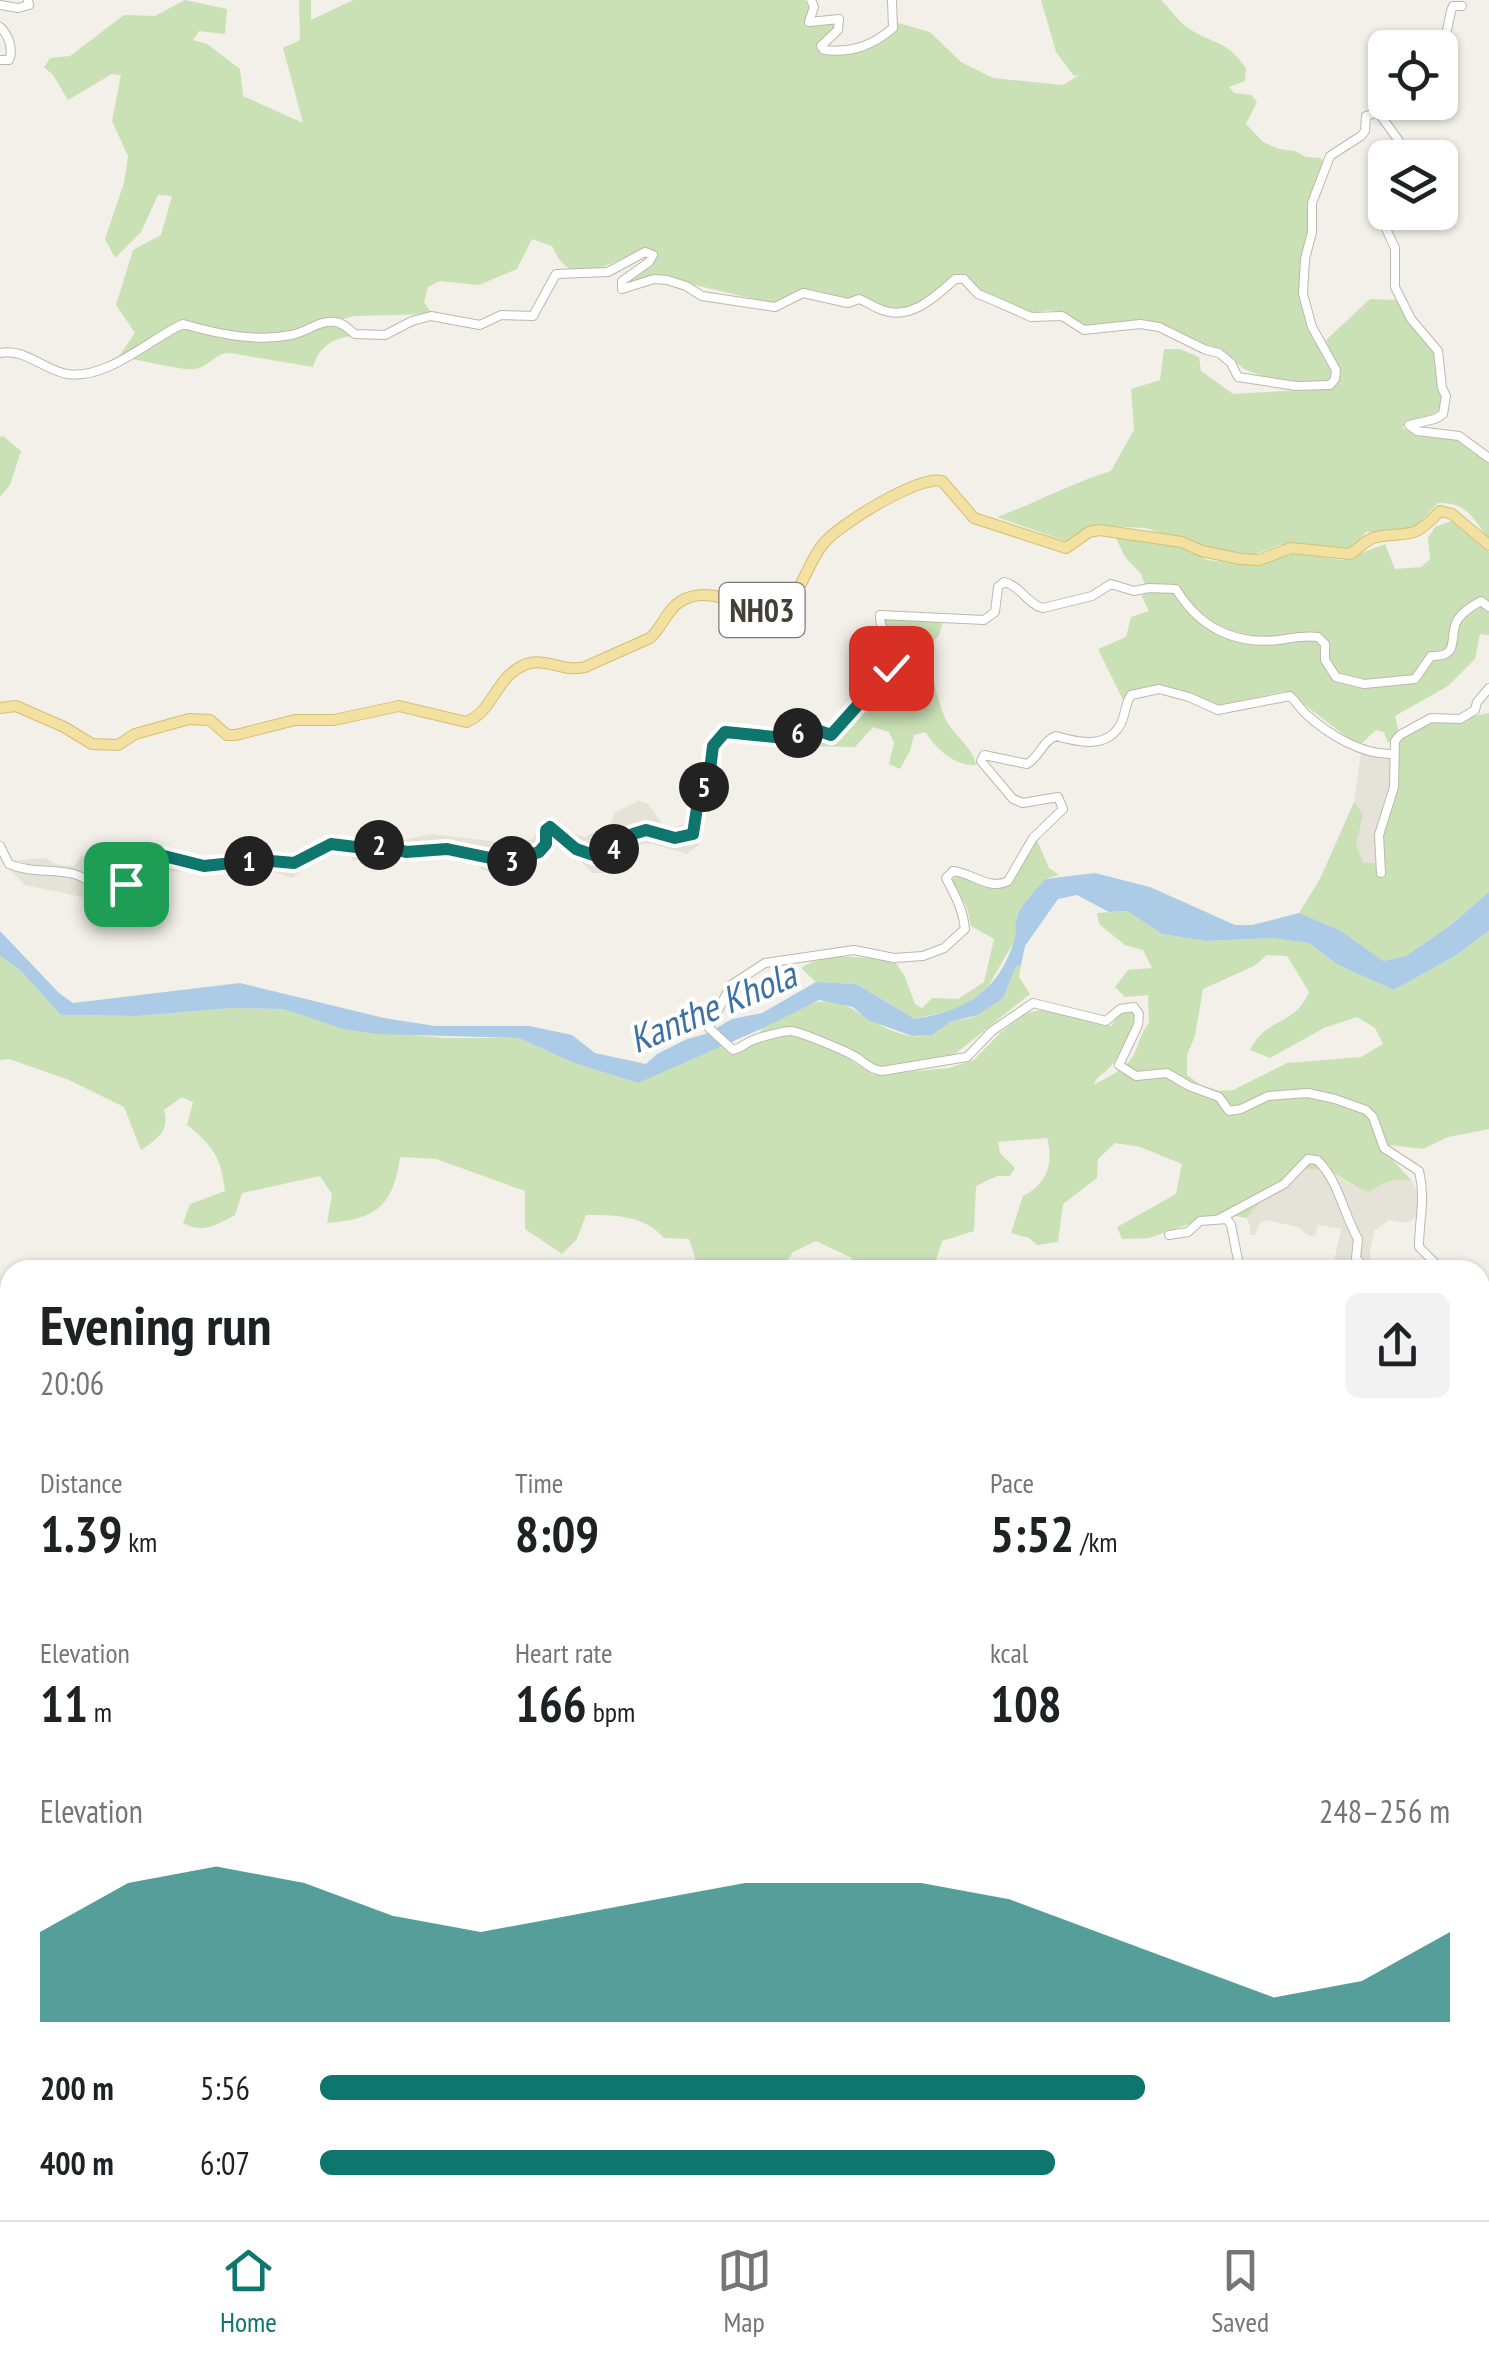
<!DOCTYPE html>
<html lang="en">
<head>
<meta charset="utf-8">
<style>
  :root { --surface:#fff; --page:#f2f2f2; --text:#202124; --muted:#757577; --line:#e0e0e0; --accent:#0f766e }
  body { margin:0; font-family:"PT Sans Narrow",sans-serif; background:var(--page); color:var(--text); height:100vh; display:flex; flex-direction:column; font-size:38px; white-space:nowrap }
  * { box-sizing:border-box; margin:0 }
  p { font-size:32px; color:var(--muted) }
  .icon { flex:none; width:55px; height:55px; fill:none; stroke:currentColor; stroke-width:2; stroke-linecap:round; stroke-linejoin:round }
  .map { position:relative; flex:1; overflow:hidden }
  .panel { position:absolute; left:0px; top:1260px; width:1490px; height:960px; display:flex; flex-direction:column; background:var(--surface); border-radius:30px 30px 0 0; box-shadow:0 2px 8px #0004 }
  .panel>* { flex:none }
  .buttons { position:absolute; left:1368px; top:30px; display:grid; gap:20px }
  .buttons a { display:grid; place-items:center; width:90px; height:90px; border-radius:15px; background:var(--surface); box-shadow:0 2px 8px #0004; font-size:50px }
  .pin { position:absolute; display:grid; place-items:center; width:85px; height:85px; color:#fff; margin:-42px; border-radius:20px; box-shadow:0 5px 15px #0006 }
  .km { position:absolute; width:50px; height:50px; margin:-25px; border-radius:50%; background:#222; color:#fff; font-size:28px; line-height:50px; text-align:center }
  .round { display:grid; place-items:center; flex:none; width:105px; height:105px; border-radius:15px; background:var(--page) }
  .headline { display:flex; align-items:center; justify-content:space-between; height:170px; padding:0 40px }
  h1 { font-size:55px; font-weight:700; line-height:75px }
  .stats { display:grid; grid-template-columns:repeat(3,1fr); gap:15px; height:170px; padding:10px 40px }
  .stats div { display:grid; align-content:center }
  .stats b { font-size:50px; font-weight:700 }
  .stats small { font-size:28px; font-weight:400 }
  .stats p { font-size:28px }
  .chart { height:280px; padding:20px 40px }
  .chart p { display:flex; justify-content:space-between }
  .chart svg { width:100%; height:180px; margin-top:10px; fill:var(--accent); opacity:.7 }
  ul { padding:0 40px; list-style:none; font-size:32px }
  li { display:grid; grid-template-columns:160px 120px 1fr; align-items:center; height:75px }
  li i { height:25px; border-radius:12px; background:var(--accent) }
  .tab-bar { display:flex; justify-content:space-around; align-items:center; height:140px; border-top:2px solid var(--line); background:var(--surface); font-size:28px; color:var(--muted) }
  .tab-bar a { display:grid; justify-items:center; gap:5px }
  .tab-bar .current { color:var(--accent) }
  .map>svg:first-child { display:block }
  .residential { fill:#e5e2d7 }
  .green { fill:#cae1b6; fill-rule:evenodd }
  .water { fill:#accbe7 }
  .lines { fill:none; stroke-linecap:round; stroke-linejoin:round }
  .minor-casing { stroke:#bcb8ac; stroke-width:10 }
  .major-casing { stroke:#d5bf73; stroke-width:12 }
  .minor { stroke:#fff; stroke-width:8 }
  .major { stroke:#f2e1a1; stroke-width:10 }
  .route-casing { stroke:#fff; stroke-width:20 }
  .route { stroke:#0f766e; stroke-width:12 }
  .labels { text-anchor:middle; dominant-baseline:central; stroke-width:8; stroke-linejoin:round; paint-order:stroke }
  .shield { fill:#fff; stroke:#7c7974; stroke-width:2.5 }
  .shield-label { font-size:32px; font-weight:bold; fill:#444038 }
  .water-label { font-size:38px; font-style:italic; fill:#3e71a3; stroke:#fff }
</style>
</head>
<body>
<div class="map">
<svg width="1489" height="2220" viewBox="0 0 1489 2220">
  <rect width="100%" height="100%" fill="#f2f0e8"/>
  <g class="residential">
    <polygon points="1361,753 1390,756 1391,760 1393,787 1379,863 1371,865 1364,863 1356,846 1363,814 1354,802"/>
    <polygon points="702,778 710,784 703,801 699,845 687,854 653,844 637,844 629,856 626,873 592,873 567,847 551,847 540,860 521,870 510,882 503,876 483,870 470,859 456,855 415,855 379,850 373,859 353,860 346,849 303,863 300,873 292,878 263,868 162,872 138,895 111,903 25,885 9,869 12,861 45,858 59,865 74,866 81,856 89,855 96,868 103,871 118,867 130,857 165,853 196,856 205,862 291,860 328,840 394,843 430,834 508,843 533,839 541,823 585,837 610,824 615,812 639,801 648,804 663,825 675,827 685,824 688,812 684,787"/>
    <polygon points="1325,1167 1353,1186 1400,1178 1412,1181 1422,1202 1422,1214 1405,1223 1389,1220 1374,1231 1370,1250 1371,1270 1332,1270 1341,1229 1318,1225 1315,1236 1309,1236 1298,1227 1265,1220 1259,1224 1256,1235 1250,1235 1250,1225 1246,1218 1267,1195 1304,1169"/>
    <polygon points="1489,1357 1489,1400 1486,1397 1482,1400 1480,1358"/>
  </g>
  <g class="green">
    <path d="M185,0L227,9L225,34L199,31L193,40L207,44L240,69L243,96L303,123L283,48L300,40L299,0H311V20L353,0H805L810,10L805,21L809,25L836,21L827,45L830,47C853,49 881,44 891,21L930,32L961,62L993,78L1063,85L1081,74L1074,76L1056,52L1041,0H1161C1170,9 1179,23 1191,30C1217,46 1225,39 1246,68L1245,81L1229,87L1234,93L1251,95L1257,102L1246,124L1263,142L1279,149L1295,151L1306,157L1321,158L1324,164C1316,200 1299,261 1301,297C1302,322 1321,347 1333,369L1331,377L1324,382L1307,383L1264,377L1244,369L1225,353L1168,327L1154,323L1082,328L1060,312L1048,310L1030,313L982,293L967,277L957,276C937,291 909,320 882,307C874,304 868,299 859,296C838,304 820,285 800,291C792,293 784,300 776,304L656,276L624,286L625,282L653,261L655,250C619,248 576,303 552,246L532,239L517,269L479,285L440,281L428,287L424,302L432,314L354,316L294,333L246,336L186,323L119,356L135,333L116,305L133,250L161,235L172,196L158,195L141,232L115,258L105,239L124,183L128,156L112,121L121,75L112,74L68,100L53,75L44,67L50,58L70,56L124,15L155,16Z"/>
    <path d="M1370,299L1396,300L1435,351L1442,408C1429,419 1415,417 1402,427L1410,432L1461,439L1489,461V539C1471,517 1469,503 1438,503L1413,529L1366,532L1352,548L1333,549L1306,544L1280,545L1253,555L1221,552L1145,528L1108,526L1088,528L1068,542L997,517C1036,503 1071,483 1111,471L1134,430L1131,389L1160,380L1164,349H1180L1199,357L1201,371L1233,394L1334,388L1340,377L1326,340Z"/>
    <path d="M341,325L355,336C334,337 319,346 313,367L230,353C215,353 210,366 195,369C185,371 144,361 132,359L183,327L265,340L321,326Z"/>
    <polygon points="3,436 21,451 10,485 0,497 0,437"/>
    <path d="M1451,521L1489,552V635L1480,634L1475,659L1448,686L1395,716L1399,732L1388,743L1384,732L1376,730L1362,743L1351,740L1286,691L1214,706C1187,691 1149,674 1123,700L1098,649L1126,637L1131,617L1149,611L1142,597L1145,585L1141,574L1125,557L1115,536L1188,549L1207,560L1256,565L1292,553L1343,560L1385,544L1395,569L1421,567L1430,559L1428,538L1435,527Z"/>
    <path d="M914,618L943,621L939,635L929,647C931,671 936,696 945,718C953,735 973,747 976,765C953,766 937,749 925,732L914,735L910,751L900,769L889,764L894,743L889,732L873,727L855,747L802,746V738L836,736L862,700L894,667L881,624L885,620Z"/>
    <path d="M1489,713V892L1451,925L1406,956L1383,961L1299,913L1320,879L1354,802L1363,814L1356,846L1364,863H1379V850L1398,743C1418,716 1459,720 1489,713Z"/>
    <path d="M1037,840L1049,868L1059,875L1045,879L1017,915L1015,940L986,990L958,1009L915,1019L856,984L816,982L801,968C829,950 862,959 894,960L905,977L915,1004L922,1008L932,998L958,999L984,982L994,939L971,926L967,908L951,880L959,875L986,887L1008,886Z"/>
    <path d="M1127,911L1162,934L1206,941L1271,938L1309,943L1338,965L1394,990L1455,956L1489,931V1129L1448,1137L1423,1149L1390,1145L1387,1154L1412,1181C1394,1177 1384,1182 1369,1192C1341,1182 1337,1166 1305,1169L1286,1188L1267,1195L1246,1218L1221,1213L1149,1238L1122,1239L1117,1227L1176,1194L1182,1164L1140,1147L1115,1143L1098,1159L1097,1178L1063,1204L1058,1242L1037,1245L1029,1238L1011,1233L1023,1196C1047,1184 1054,1163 1047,1138L998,1142L1000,1153L1015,1168L1010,1176H997L976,1186L974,1231L942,1241L933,1270H844L852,1258L816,1241L793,1252L781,1270H688L696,1261L689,1239L664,1238C644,1215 616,1215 586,1215L577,1239L562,1254L525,1229V1191L436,1159L400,1157C393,1207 376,1219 327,1223L332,1194L320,1176L242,1193L235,1215C217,1225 202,1234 183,1223L190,1204L225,1191C221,1157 214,1147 187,1125L193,1102L182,1097L164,1110C170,1131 157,1139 141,1150L124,1107L69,1080L9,1059L0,1060V956L20,970L61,1015L138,1016L231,1008L285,1009L343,1029L444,1038H519L574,1063L638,1083L716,1046L739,1052C752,1044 776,1032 792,1034C821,1040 850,1059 873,1075L949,1068L974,1060L1000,1033L1025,1014L1042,1009L1111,1026L1122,1011H1134C1137,1029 1122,1054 1110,1067C1103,1075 1097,1075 1094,1085C1107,1077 1127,1069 1134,1054C1140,1042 1140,1034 1149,1023L1148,995L1125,997L1115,987L1128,970L1152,968L1143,950L1125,945L1099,924L1097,913ZM1267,955L1287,956L1309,992C1294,1027 1267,1016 1250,1050L1270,1058L1324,1028L1357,1017L1375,1028L1383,1044L1361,1057L1287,1063L1233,1090L1220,1091L1201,1085L1187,1075V1055L1195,1036L1203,989L1254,966Z"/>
    <path d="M1021,965L1019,977L1030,994L955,1054L877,1067C867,1063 860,1055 850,1050C820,1034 790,1022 758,1034C765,1024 778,1018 790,1012C849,981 858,1027 911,1036C930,1039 938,1026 954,1021C961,1019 971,1019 977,1015C989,1008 1006,978 1016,966Z"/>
    <polygon points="1489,1310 1489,1357 1480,1358 1480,1312"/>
    <polygon points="1486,1397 1489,1400 1489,1981 1480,1975 1480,1399"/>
    <polygon points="0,1436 10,1440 10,1477 0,1477"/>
    <polygon points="1489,2082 1489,2220 1392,2220 1371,2210 1480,2210 1480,2091"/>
    <polygon points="451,2210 601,2210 600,2220 450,2220"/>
    <polygon points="669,2210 1021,2210 1022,2220 674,2220"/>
    <polygon points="1161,2210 1363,2210 1353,2220 1154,2220"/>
  </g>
  <path class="water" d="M1095,873L1150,887L1235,925H1252L1299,913L1341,931L1383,961L1406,956L1451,925L1489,892V931L1455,956L1394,990L1338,965L1309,943L1271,938L1206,941L1162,934L1127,911L1109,912L1077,895L1058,899L1025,946L1021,965L1016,966L1003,998L978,1015L950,1022L932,1035L912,1036L868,1020L853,1007L819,1000L761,1029L638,1083L574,1063L519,1038L376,1034L343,1029L284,1009L231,1008L138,1016L61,1015L20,970L0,956V931L59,993L73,1003L240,983L384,1018L435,1026H529L572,1035L595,1053L646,1064L657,1054L687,1039L706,1034L732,1019L762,1013L816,982L856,984L915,1019C964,1011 998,993 1014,941C1017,933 1014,924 1017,917C1021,904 1037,890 1045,879Z"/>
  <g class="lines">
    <g class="minor-casing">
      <g id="minor">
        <path d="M811,0L814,7L809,22L839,19L838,30L821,46L824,50C852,53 872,46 893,28L892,0"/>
        <polyline points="0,5 18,8 29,5 28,0"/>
        <path d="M0,27C8,34 14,49 9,60H0"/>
        <polyline points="1440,64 1451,11 1453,6 1462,6"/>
        <polyline points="1378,112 1382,106 1394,102"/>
        <polyline points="1385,167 1381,180 1381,218 1395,248 1395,287 1411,319 1438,351 1442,388 1446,396 1443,414 1435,419 1409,425 1417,431 1459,436 1489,458"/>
        <path d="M0,353C25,348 44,370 67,374C108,380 149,339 183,324C218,334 255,342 291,335C308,332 318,320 335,322C344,323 348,329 355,334L385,335L412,321L431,316L480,325L501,315L533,316L556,274L608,272L645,252L653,255L649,262L622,281V289L654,279L667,280L686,286L702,296L775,307L803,293L848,303L859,299C868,302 873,307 882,310C911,321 936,296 955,279H964L978,294L995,301L1031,317L1062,316L1084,330L1140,324L1159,327L1206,350L1219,353L1231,363L1238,377L1296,386L1330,385L1335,379L1336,370L1312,327L1303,294L1305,259L1312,232V203L1330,156L1361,136L1365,131L1366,116L1378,112L1399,141V145L1389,158"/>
        <path d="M1393,754C1362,755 1329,735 1306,714C1300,709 1296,701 1290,696L1218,710L1189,697L1159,689L1131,695C1124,705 1126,717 1119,727C1104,749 1077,742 1056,736C1042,741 1040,757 1027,764L984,755L981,761L1013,799L1023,803L1058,797L1063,809L1033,838L1008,881C989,891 973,873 953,871L946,878C955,895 963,909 965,929L944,948L923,956L894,958L854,950L765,963L731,985L709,1028L733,1050C742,1048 745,1043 753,1040C761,1037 783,1031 791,1031C801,1032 846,1051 856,1057C866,1063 869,1069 882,1071L967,1057L992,1031L1033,1003L1106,1021L1120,1009L1134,1007L1139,1014L1138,1025L1119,1065L1136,1076L1167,1073L1189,1086L1219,1097L1229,1111L1241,1109L1268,1096L1308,1093L1335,1099L1366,1110L1373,1117L1384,1148L1419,1171C1426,1199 1419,1219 1419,1247L1434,1262L1437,1270"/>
        <path d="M0,846L9,864C33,874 51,868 74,874C88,878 96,888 111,890L125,885L149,862L164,856L203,866L260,860L294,863L331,844H342L363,848L387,846L406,852L447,849L504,863L534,855L546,844V830L550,827L577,849L602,858L633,834L646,830L675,838L693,834L698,801L710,770L713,746L725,732L785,738L808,727L831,735C848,723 858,700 873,685C881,678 892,673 894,661C896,644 879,633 880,615L984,620L995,612L998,587L1004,582C1021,586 1028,605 1043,608L1092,596L1111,584L1134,591L1149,588L1176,589C1199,627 1234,645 1278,640C1293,638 1303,635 1318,637L1325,644V660L1336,677L1364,684L1415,679L1431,656C1460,657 1449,640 1456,623C1460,613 1472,606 1481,601L1489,607"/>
        <polyline points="1381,873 1379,835 1394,787 1395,741 1400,735 1431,718 1460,719 1475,710 1477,702 1489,688"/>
        <path d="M1219,1219L1284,1184L1308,1159L1317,1160C1338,1179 1344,1215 1358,1239L1356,1258L1365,1270"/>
        <polyline points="1169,1235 1188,1232 1200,1221 1227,1219 1231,1225 1240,1270"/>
        <polyline points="1480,1309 1489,1304"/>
        <polyline points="1480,1409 1489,1409"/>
        <polyline points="1480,1446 1483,1467 1480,1476"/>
        <polyline points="0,1535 10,1534"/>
      </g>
    </g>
    <g class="major-casing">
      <path id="major" d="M0,708L16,706L64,727L92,744L118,745L135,734L189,719L210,720L227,735H236L295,720H334L399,706L466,722C493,712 495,679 522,666C544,655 563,673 585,667L650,638C663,627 666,610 681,601C715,581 754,618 782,610C802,593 807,563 824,543C840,524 919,475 942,481L974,518L1066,548L1089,532L1100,530L1182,542L1202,551L1241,559L1259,560L1291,548L1350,554C1359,549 1366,539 1376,537C1411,531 1412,541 1440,511L1452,514L1489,545"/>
    </g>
    <use href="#minor" class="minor"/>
    <use href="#major" class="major"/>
  </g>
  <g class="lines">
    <g class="route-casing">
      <polyline id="route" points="126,884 149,862 164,856 204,866 260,860 294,863 331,844 364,848 387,846 406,852 447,849 509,862 539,852 546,844 546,830 550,827 576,849 602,858 633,834 646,830 675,838 693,834 698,801 710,770 713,746 725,732 785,738 808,727 831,735 891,668"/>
    </g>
    <use href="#route" class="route"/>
  </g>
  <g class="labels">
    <rect class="shield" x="719.5" y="583" width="85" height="54" rx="8"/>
    <g class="shield-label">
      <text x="762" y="610">NH03</text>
    </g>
    <g class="water-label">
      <text transform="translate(712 1006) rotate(-23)">Kanthe Khola</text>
    </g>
  </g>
</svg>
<div class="buttons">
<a><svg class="icon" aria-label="locate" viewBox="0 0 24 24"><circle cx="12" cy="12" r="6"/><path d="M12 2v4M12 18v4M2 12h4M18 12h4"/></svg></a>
<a><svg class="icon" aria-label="layers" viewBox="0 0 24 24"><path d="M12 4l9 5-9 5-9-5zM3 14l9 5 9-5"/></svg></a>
</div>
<div class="pin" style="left:126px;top:884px;background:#1e9e55"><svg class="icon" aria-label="arrive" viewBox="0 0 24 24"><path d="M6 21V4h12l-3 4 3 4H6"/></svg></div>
<div class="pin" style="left:891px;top:668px;background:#d93025"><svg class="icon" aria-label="check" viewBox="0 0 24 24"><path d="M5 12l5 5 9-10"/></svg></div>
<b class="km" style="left:249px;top:861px">1</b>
<b class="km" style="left:379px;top:845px">2</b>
<b class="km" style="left:512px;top:861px">3</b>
<b class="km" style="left:614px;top:849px">4</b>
<b class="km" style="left:704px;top:787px">5</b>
<b class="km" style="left:798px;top:733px">6</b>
<section class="panel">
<div class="headline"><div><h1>Evening run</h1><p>20:06</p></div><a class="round"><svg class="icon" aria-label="share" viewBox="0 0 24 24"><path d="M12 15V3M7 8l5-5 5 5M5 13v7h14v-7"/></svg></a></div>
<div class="stats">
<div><p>Distance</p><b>1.39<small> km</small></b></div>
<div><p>Time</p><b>8:09</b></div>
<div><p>Pace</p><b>5:52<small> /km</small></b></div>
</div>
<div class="stats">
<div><p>Elevation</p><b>11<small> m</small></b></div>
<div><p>Heart rate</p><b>166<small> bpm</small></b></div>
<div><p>kcal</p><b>108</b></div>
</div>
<div class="chart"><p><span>Elevation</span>248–256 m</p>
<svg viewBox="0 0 160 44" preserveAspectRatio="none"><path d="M0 44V22L10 10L20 6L30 10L40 18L50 22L60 18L70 14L80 10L90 10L100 10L110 14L120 22L130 30L140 38L150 34L160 22V44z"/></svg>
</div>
<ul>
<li><b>200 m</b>5:56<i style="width:73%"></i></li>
<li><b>400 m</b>6:07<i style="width:65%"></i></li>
</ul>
</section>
</div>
<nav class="tab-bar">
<a class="current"><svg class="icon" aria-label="home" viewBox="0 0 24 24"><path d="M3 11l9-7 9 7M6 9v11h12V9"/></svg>Home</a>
<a><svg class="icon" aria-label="map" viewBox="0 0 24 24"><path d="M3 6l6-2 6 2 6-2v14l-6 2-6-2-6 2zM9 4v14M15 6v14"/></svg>Map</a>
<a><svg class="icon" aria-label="saved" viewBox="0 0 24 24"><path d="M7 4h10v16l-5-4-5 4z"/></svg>Saved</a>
</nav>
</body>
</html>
